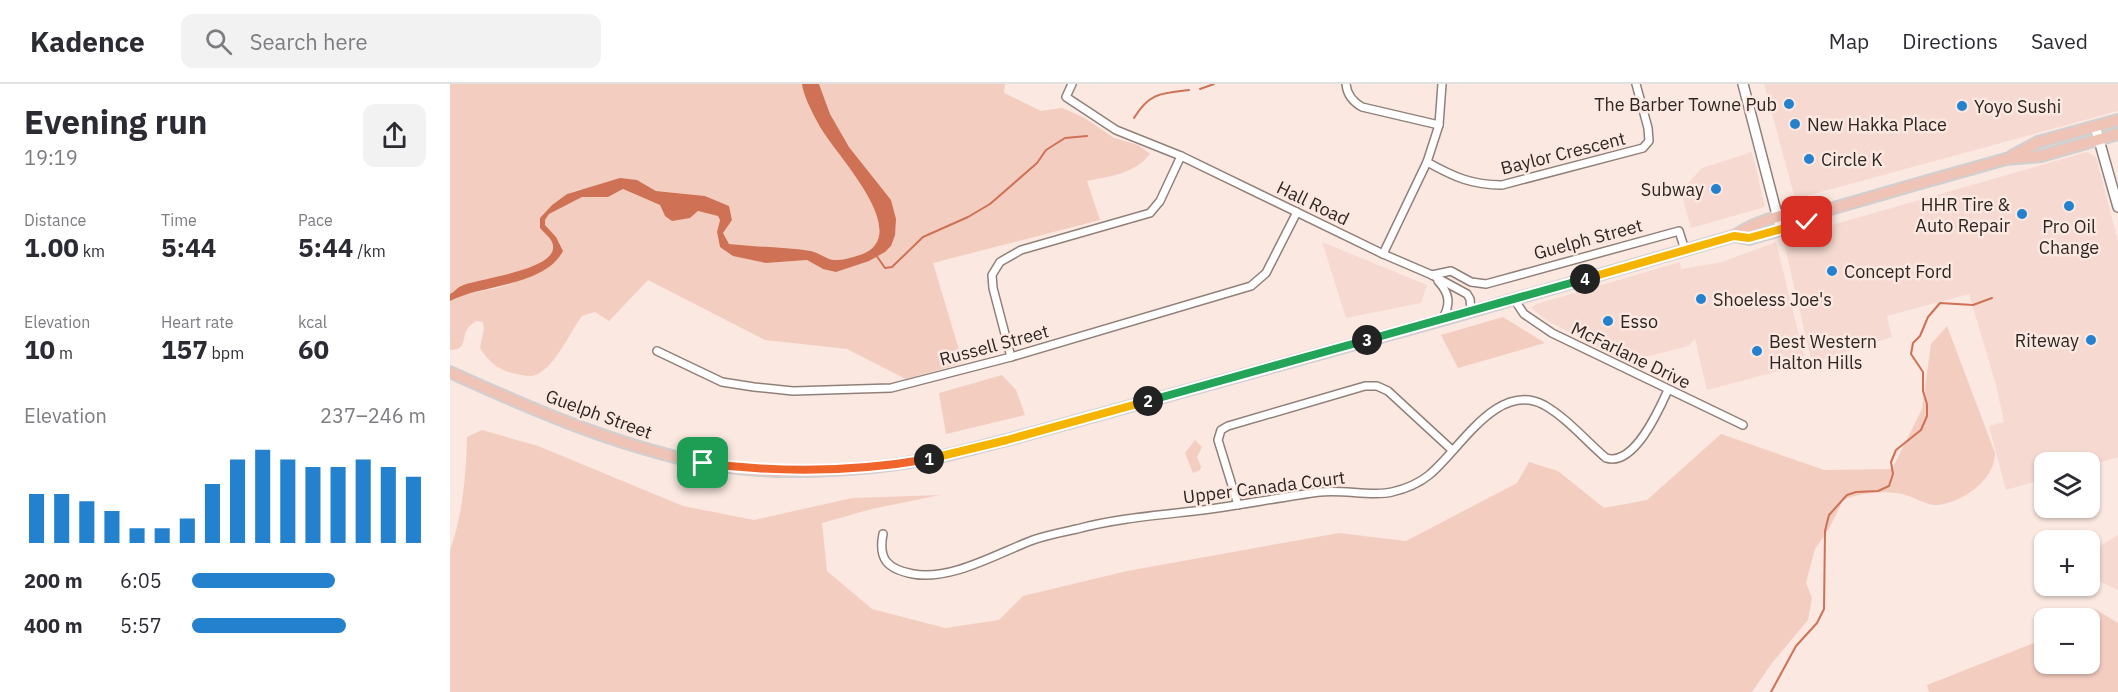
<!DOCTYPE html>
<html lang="en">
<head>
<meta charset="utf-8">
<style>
  :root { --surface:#fff; --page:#f2f2f3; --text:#2b2b33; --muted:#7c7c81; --line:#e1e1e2; --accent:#2481ce }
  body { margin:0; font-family:"IBM Plex Sans",sans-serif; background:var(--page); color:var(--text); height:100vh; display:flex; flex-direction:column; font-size:22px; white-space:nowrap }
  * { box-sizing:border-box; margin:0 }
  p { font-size:20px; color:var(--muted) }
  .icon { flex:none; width:33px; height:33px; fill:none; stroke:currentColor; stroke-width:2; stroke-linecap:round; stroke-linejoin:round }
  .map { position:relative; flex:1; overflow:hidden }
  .panel { display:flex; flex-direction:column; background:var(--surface); width:450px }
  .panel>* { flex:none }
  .tools { position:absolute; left:1584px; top:368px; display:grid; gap:12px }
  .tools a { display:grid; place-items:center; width:66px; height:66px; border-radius:12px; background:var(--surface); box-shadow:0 2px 4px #0004; font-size:30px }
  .pin { position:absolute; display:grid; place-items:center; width:51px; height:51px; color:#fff; margin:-26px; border-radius:12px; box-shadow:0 3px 9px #0006 }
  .km { position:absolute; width:30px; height:30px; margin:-15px; border-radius:50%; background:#222; color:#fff; font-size:16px; line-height:30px; text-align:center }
  .round { display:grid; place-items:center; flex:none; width:63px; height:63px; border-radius:12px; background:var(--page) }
  .overview { display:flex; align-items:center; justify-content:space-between; height:102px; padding:0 24px }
  h1 { font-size:33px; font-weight:700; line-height:45px }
  .metrics { display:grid; grid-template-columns:repeat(3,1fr); gap:9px; height:102px; padding:6px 24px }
  .metrics div { display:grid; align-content:center }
  .metrics b { font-size:26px; font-weight:700 }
  .metrics small { font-size:16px; font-weight:400 }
  .metrics p { font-size:16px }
  .chart { height:168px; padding:12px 24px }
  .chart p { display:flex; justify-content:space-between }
  .chart svg { width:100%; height:108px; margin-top:6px; stroke:var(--accent); stroke-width:6 }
  ul { padding:0 24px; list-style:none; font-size:20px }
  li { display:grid; grid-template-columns:96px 72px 1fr; align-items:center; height:45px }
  li i { height:15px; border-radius:8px; background:var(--accent) }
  header { display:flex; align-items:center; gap:36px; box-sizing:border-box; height:84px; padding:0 30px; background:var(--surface); border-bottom:2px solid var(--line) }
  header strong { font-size:28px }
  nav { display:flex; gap:33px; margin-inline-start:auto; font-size:21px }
  .search { width:420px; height:54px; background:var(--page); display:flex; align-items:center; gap:15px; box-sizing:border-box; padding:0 21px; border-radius:12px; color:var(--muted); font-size:22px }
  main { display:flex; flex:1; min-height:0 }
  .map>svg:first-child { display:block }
  .built { fill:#f6dad1 }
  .green { fill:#f4cdc1 }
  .water { fill:#ce7154 }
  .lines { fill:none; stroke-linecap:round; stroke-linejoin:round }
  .stream { stroke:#ce7154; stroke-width:2 }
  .street-casing { stroke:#91807a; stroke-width:10 }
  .secondary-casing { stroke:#91807a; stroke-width:12 }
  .primary-casing { stroke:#d1cfcf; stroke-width:14 }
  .street { stroke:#fff; stroke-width:7 }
  .secondary { stroke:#fff; stroke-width:9 }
  .primary { stroke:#efc4b6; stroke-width:10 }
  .split-1-casing { stroke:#fff; stroke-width:12 }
  .split-2-casing { stroke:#fff; stroke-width:12 }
  .split-3-casing { stroke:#fff; stroke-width:12 }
  .split-4-casing { stroke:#fff; stroke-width:12 }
  .split-5-casing { stroke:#fff; stroke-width:12 }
  .split-1 { stroke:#f0652b; stroke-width:8 }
  .split-2 { stroke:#f5b400; stroke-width:8 }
  .split-3 { stroke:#22a559; stroke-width:8 }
  .split-4 { stroke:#22a559; stroke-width:8 }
  .split-5 { stroke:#f5b400; stroke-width:8 }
  .poi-dot { fill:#2481ce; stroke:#fbe8e1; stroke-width:2 }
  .labels { text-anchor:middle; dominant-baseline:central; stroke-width:5; stroke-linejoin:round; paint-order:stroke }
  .poi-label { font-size:18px; fill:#2e2624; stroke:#fbe8e1; text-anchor:start }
  .street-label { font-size:18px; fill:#2e2624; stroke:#fbe8e1 }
</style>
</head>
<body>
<header>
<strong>Kadence</strong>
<div class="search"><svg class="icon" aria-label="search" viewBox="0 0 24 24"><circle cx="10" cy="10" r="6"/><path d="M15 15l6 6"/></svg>Search here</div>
<nav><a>Map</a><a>Directions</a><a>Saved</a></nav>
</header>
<main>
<section class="panel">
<div class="overview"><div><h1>Evening run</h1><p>19:19</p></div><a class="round"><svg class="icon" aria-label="share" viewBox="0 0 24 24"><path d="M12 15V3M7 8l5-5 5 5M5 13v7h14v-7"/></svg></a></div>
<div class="metrics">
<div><p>Distance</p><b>1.00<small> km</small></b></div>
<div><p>Time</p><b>5:44</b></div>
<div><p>Pace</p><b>5:44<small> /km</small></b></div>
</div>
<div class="metrics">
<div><p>Elevation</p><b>10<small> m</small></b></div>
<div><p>Heart rate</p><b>157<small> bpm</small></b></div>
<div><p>kcal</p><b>60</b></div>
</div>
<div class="chart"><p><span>Elevation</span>237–246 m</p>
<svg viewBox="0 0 160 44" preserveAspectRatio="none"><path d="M5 44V24M15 44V24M25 44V27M35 44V31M45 44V38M55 44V38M65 44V34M75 44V20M85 44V10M95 44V6M105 44V10M115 44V13M125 44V13M135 44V10M145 44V13M155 44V17"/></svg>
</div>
<ul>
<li><b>200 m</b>6:05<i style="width:61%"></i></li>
<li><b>400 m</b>5:57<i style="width:66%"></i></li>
</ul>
</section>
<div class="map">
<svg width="1668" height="608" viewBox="0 0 1668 608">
  <rect width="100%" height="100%" fill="#fbe8e1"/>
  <g class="built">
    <polygon points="1314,0 1668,0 1668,27 1345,115"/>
    <polygon points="1302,68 1315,123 1241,144 1231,107 1252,84"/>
    <polygon points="1637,68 1646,73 1668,157 1668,373 1640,382 1640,378 1594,378 1594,395 1556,406 1539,342 1554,338 1546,301 1519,210 1437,232 1442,253 1362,279 1333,155"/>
    <polygon points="872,158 977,201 971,219 896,234"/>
    <polygon points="1326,158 1356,280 1257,306 1245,255 1238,262 1177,278 1096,236 1081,223 1090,219 1230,178 1231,185 1272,178"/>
    <polygon points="1668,451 1668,506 1640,493 1640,468"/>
  </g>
  <g class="green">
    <path d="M0,0H352C353,12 366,36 372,46C388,73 465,152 410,171C402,173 395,176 387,176C378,177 370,169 361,167C334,163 306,163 279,160L273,149L282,136L279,122L255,112L206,107L187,96L128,106L117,110L102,121L90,134V144C93,148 100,153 102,158C114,186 27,194 11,202C7,204 4,208 0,210Z"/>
    <path d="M369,0H555L554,9L591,27L612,24L633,33L664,54L688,61L700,70C684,90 661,92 637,97L650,136L483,179L513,279L456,295L397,265L315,256L198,196L159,237L145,228L132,232C120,248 102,290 81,292C75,292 68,290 62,289C47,285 38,277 30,264L34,245L33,238L26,237C23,239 20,241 18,244C11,253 18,266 0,266V217C16,208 33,208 50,203C69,198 85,189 102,180L106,153L95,141V136L99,130L132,113H158L173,105L210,121L215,132L240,134L248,127L268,132L270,136L267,148L270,163L316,179L357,176L373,185C396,181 423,180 441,162V116L399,63L380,30Z"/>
    <polygon points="1053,233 1095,259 1008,284 991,251"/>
    <path d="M1497,242L1545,369C1545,396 1513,418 1488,421C1476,422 1463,412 1452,410C1435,406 1409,409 1393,416L1379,445L1365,465L1356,499L1362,514L1358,536L1322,579L1302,608H0V466C13,430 16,391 17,353L32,346L88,362L233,422L304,436L402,414L490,411L422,425L372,439L377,487L422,525L495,544L549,536L573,512L677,487L889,449L956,457L1067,399L1079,378L1108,387L1154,424L1197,416L1271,350L1374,386L1442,385L1472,325L1481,260Z"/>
    <polygon points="552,291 566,306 575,331 496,350 489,309"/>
    <polygon points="745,356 752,363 747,373 751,383 750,386 743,389 735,369"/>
    <polygon points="1645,525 1668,539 1668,608 1479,608 1477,601 1594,555 1594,579 1640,579 1640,534 1630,534"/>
  </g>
  <path class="water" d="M352,0H369L380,30L399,63L441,116L446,135L445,151L441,162L435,168L419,177L386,188L373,185L357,176L316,179L283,172L270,163L267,148L270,136L268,132L248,127L240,134L222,137L215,132L210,121L173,105L158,113H132L99,130L95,136V141L106,153L113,167C94,203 31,200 0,217V210C4,208 7,204 11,202C27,194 114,186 102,158C100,153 93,148 90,144V134L102,121L117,110L170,94L187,96L206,107L255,112L279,122L282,136L273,149L279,160C307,163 334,163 361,167C370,169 378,177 387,176C395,176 402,173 410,171C465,152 388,73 372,46C366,36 353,12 352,0Z"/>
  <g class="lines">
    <g class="stream">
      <polyline points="750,5 764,0"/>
      <path d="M684,34C699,9 711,9 739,6"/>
      <polyline points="426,171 435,184 442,183 473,153 518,133 540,120 587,79 596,66 615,54 637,52"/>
      <polyline points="1321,608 1346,562 1367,539 1374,525 1375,447 1379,431 1397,411 1406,408 1428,407 1439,402 1443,390 1441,378 1446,366 1471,346 1477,332 1477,320 1473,307 1473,288 1461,270 1463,259 1470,252 1478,233 1490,219 1523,221 1542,214"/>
    </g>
    <g class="street-casing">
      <g id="street">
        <polyline points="622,0 616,13 666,46 731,72 933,170 982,191 1017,210 1020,215 1021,227"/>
        <path d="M896,0C897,10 903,18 912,23L989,41"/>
        <path d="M977,78C1004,93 1022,101 1052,101L1193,64L1199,57L1198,44L1186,0"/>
        <polyline points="933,170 977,78 989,41 992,0"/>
        <polyline points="982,191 1001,187 1021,198 1036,200 1229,147 1235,166"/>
        <path d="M988,197C1000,210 1001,220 992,236"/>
        <polyline points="1064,215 1074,230 1102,249 1293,341"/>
        <polyline points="207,267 272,298 304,303 343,307 441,304 561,273 801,202 816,189 847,128"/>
        <polyline points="561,273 543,204 542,191 550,178 571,166 700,129 710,117 731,72"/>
        <polyline points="788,421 768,356 771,346 778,342 915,302 927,302 938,307 1002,366"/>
        <path d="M433,450C428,475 437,485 463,490C501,497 548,469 583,456C597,451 613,448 627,445C668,434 711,431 753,426C792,421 831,413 870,408C892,405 923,413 942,408C955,405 968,400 979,391C1009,367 1047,296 1094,321C1117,334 1136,357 1156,374C1184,383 1209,326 1218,306"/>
      </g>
    </g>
    <g class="secondary-casing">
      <g id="secondary">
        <polyline points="1293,0 1331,146"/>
        <polyline points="1645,42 1668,123"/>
      </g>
    </g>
    <g class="primary-casing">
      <g id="primary">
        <polyline points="1562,72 1588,58 1668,36"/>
        <polyline points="1284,152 1299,155 1357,138 1377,126 1467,100 1556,75 1591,72 1668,50"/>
        <path d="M0,288C81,325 164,361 252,379C317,392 413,388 478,375C505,370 531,362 557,356L992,236L1284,152C1311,134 1345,127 1377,126"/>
      </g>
    </g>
    <use href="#street" class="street"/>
    <use href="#secondary" class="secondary"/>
    <use href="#primary" class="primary"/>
  </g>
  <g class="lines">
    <g class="split-1-casing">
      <path id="split-1" d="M253,379C328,389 404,388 479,375"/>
    </g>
    <g class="split-2-casing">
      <polyline id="split-2" points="479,375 557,356 698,317"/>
    </g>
    <g class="split-3-casing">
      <polyline id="split-3" points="698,317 917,256"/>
    </g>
    <g class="split-4-casing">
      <polyline id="split-4" points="917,256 1135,195"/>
    </g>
    <g class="split-5-casing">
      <polyline id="split-5" points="1135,195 1284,152 1299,154 1357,138"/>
    </g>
    <use href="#split-1" class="split-1"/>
    <use href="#split-2" class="split-2"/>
    <use href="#split-3" class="split-3"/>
    <use href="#split-4" class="split-4"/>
    <use href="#split-5" class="split-5"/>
  </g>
  <g class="poi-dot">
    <circle cx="1339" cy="20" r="6"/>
    <circle cx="1512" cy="22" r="6"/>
    <circle cx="1345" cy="40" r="6"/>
    <circle cx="1359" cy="75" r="6"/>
    <circle cx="1266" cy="105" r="6"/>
    <circle cx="1619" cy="122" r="6"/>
    <circle cx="1572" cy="130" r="6"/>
    <circle cx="1382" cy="187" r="6"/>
    <circle cx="1251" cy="215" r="6"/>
    <circle cx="1158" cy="237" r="6"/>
    <circle cx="1641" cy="256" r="6"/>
    <circle cx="1307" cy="267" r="6"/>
  </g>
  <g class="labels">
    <g class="poi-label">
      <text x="1327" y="20" text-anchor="end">The Barber Towne Pub</text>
      <text x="1524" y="22">Yoyo Sushi</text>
      <text x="1357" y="40">New Hakka Place</text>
      <text x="1371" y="75">Circle K</text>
      <text x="1254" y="105" text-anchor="end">Subway</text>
      <text x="1560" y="120" text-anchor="end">HHR Tire &amp;<tspan x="1560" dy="21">Auto Repair</tspan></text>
      <text x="1619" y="142" text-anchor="middle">Pro Oil<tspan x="1619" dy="21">Change</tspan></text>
      <text x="1394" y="187">Concept Ford</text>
      <text x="1263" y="215">Shoeless Joe's</text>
      <text x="1170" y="237">Esso</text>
      <text x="1629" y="256" text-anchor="end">Riteway</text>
      <text x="1319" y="257">Best Western<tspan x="1319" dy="21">Halton Hills</tspan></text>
    </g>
    <g class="street-label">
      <text transform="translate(1113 69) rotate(-14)">Baylor Crescent</text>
      <text transform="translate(863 119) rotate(26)">Hall Road</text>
      <text transform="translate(1138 155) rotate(-15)">Guelph Street</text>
      <text transform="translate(544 261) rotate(-15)">Russell Street</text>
      <text transform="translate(1181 271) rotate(26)">McFarlane Drive</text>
      <text transform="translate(149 330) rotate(20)">Guelph Street</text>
      <text transform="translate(814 403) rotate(-7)">Upper Canada Court</text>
    </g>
  </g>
</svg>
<div class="tools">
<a><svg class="icon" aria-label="layers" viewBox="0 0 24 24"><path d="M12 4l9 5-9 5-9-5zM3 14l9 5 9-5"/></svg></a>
<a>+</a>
<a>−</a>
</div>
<div class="pin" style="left:253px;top:379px;background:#1e9e55"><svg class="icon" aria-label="arrive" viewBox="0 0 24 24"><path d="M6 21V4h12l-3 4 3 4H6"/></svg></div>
<div class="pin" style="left:1357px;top:138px;background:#d93025"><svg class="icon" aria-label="check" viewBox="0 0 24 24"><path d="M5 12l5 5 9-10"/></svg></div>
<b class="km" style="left:479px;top:375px">1</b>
<b class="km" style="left:698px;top:317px">2</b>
<b class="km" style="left:917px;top:256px">3</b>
<b class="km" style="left:1135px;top:195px">4</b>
</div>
</main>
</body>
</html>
